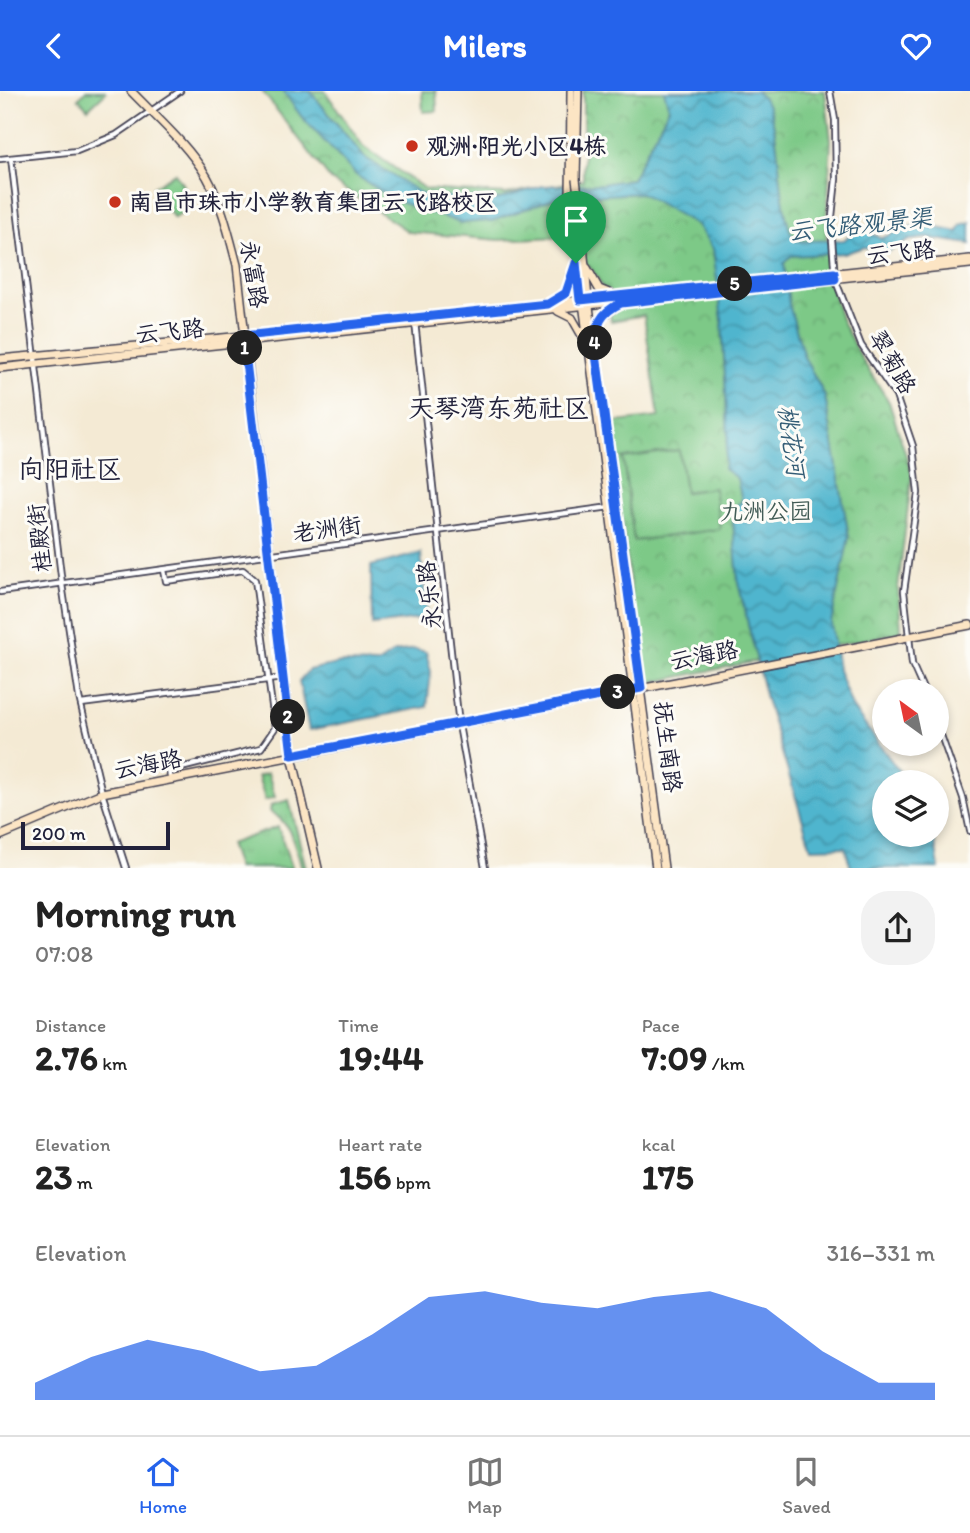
<!DOCTYPE html>
<html lang="en">
<head>
<meta charset="utf-8">
<style>
  :root { --surface:#fff; --page:#f2f2f2; --text:#222; --muted:#767676; --line:#e0e0e0; --accent:#2563eb }
  body { margin:0; font-family:Itim,"LXGW WenKai TC",sans-serif; background:var(--page); color:var(--text); height:100vh; display:flex; flex-direction:column; font-size:26px; white-space:nowrap }
  * { box-sizing:border-box; margin:0 }
  p { font-size:23px; color:var(--muted) }
  .icon { flex:none; width:38px; height:38px; fill:none; stroke:currentColor; stroke-width:2; stroke-linecap:round; stroke-linejoin:round }
  .map { position:relative; height:777px; overflow:hidden }
  .panel { display:flex; flex-direction:column; background:var(--surface); flex:1 }
  .panel>* { flex:none }
  .needle { width:46px; rotate:327deg }
  .controls { position:absolute; left:872px; top:588px; display:grid; gap:14px }
  .controls a { display:grid; place-items:center; width:77px; height:77px; border-radius:50%; background:var(--surface); box-shadow:0 4px 10px #0003; font-size:35px }
  .scale { position:absolute; left:21px; bottom:18px; width:149px; box-sizing:border-box; padding-left:7px; border:4px solid #22223b; border-top:0; font-size:19px; line-height:24px; white-space:nowrap; color:#22223b; -webkit-text-stroke:5px #fdfcf7; paint-order:stroke }
  .pin { position:absolute; display:grid; place-items:center; width:60px; height:60px; color:#fff; margin:-72px -30px; border-radius:50% 50% 50% 0; rotate:-45deg; box-shadow:0 0 7px #0007 }
  .pin .icon { rotate:45deg }
  .km { position:absolute; width:35px; height:35px; margin:-18px; border-radius:50%; background:#222; color:#fff; font-size:19px; line-height:35px; text-align:center }
  .round { display:grid; place-items:center; flex:none; width:74px; height:74px; border-radius:28px; background:var(--page) }
  .headline { display:flex; align-items:center; justify-content:space-between; height:119px; padding:0 35px }
  h1 { font-size:38px; font-weight:700; line-height:52px }
  .figures { display:grid; grid-template-columns:repeat(3,1fr); gap:10px; height:119px; padding:7px 35px }
  .figures div { display:grid; align-content:center }
  .figures b { font-size:35px; font-weight:700 }
  .figures small { font-size:19px; font-weight:400 }
  .figures p { font-size:19px }
  .chart { height:196px; padding:14px 35px }
  .chart p { display:flex; justify-content:space-between }
  .chart svg { width:100%; height:126px; margin-top:7px; fill:var(--accent); opacity:.7 }
  header { display:flex; justify-content:space-between; align-items:center; height:91px; padding:0 35px; background:var(--accent); color:#fff; font-size:32px; font-weight:700 }
  .menu { display:flex; justify-content:space-around; align-items:center; height:98px; border-top:2px solid var(--line); background:var(--surface); font-size:19px; color:var(--muted) }
  .menu a { display:grid; justify-items:center; gap:4px }
  .menu .selected { color:var(--accent) }
  .map>svg:first-child { display:block }
  .grass { fill:url(#grass-tufts); stroke:#507661; stroke-width:2 }
  .park { fill:url(#park-crowns); stroke:#507661; stroke-width:2 }
  .pitch { fill:#7dc987; stroke:#507661; stroke-width:2 }
  .water { fill:url(#water-waves); stroke:#386c84; stroke-width:2 }
  .lines { fill:none; stroke-linecap:round; stroke-linejoin:round }
  .street-casing { stroke:#424052; stroke-width:8 }
  .secondary-casing { stroke:#424052; stroke-width:10 }
  .street { stroke:#fff; stroke-width:4.5 }
  .secondary { stroke:#fce5c4; stroke-width:7 }
  .secondary-bridge-casing { stroke:#424052; stroke-width:10; stroke-linecap:butt }
  .secondary-bridge { stroke:#fce5c4; stroke-width:7 }
  .route-casing { stroke:#fff; stroke-width:14 }
  .route { stroke:#2563eb; stroke-width:9 }
  .poi-dot { fill:#c8321e; stroke:#fdfcf7; stroke-width:2.5 }
  .labels { text-anchor:middle; dominant-baseline:central; stroke-width:6; stroke-linejoin:round; paint-order:stroke }
  .poi-label { font-size:23px; font-weight:bold; fill:#22223b; stroke:#fdfcf7; text-anchor:start }
  .street-label { font-size:23px; fill:#22223b; stroke:#fdfcf7 }
  .park-label { font-size:23px; fill:#425c56; stroke:#fdfcf7 }
  .water-label { font-size:24px; font-style:italic; fill:#345d76; stroke:#fdfcf7 }
  .quarter-label { font-size:26px; fill:#22223b; stroke:#fdfcf7 }
</style>
</head>
<body>
<header><svg class="icon" aria-label="back" viewBox="0 0 24 24"><path d="M15 5l-7 7 7 7"/></svg>Milers<svg class="icon" aria-label="heart" viewBox="0 0 24 24"><path d="M12 20l-8-8c-3-5 5-10 8-4 3-6 11-1 8 4z"/></svg></header>
<div class="map">
<svg width="970" height="777" viewBox="0 0 970 777">
  <defs>
    <pattern id="grass-tufts" width="24" height="20" patternUnits="userSpaceOnUse" patternTransform="scale(1.75)"><rect width="24" height="20" fill="#7dc987"/><path d="M3 7l-1-3M5 7V3M7 7l1-3M15 17l-1-3M17 17v-4M19 17l1-3" fill="none" stroke="#6cac75"/></pattern>
    <pattern id="park-crowns" width="20" height="18" patternUnits="userSpaceOnUse" patternTransform="scale(1.75)"><rect width="20" height="18" fill="#7dc987"/><path d="M2 6a3 3 0 1 1 6 0M12 15a3 3 0 1 1 6 0" fill="none" stroke="#6cac75"/></pattern>
    <pattern id="water-waves" width="16" height="10" patternUnits="userSpaceOnUse" patternTransform="scale(1.75)"><rect width="16" height="10" fill="#4fb5ce"/><path d="M0 5q4-4 8 0t8 0" fill="none" stroke="#4193a8"/></pattern>
  </defs>
  <rect width="100%" height="100%" fill="#fdfcf7"/>
  <filter id="ink" filterUnits="userSpaceOnUse"><feTurbulence type="fractalNoise" baseFrequency=".0143" numOctaves="2"/><feDisplacementMap in="SourceGraphic" scale="14" xChannelSelector="R" yChannelSelector="G"/><feConvolveMatrix kernelMatrix="1 2 1 2 8 2 1 2 1" color-interpolation-filters="sRGB"/></filter>
  <filter id="wash" filterUnits="userSpaceOnUse"><feTurbulence type="fractalNoise" baseFrequency=".00686" numOctaves="4" result="noise"/><feDisplacementMap in="SourceGraphic" scale="28" xChannelSelector="R" yChannelSelector="G"/><feGaussianBlur stdDeviation="1.57" result="paint"/><feColorMatrix in="noise" values="0 0 0 0 0 0 0 0 0 0 0 0 0 0 0 0 0 1.4 0 .05"/><feComposite in="paint" operator="in"/></filter>
  <g filter="url(#wash)">
    <rect width="100%" height="100%" fill="#f4ead4"/>
    <g class="grass">
      <path d="M289,709L306,777H302C295,756 291,730 270,721L271,714Z"/>
      <polygon points="278,736 292,777 237,777 229,753"/>
    </g>
    <path class="park" d="M262,0H325L363,55L425,98L506,103L583,89V0H825L831,49L826,142L832,197L841,228L858,262L889,311L912,383L898,497L901,539L897,542L643,593L609,332L659,326L644,224L611,230C602,182 593,177 557,146L499,149L409,141L331,89Z"/>
    <g class="pitch">
      <polygon points="86,0 105,0 106,1 88,18 78,7"/>
      <polygon points="422,0 436,0 437,20 423,21"/>
      <polygon points="175,82 195,113 174,127 153,96"/>
      <polygon points="679,359 685,401 714,397 720,438 634,450 623,367"/>
      <polygon points="268,682 275,706 265,709 258,685"/>
    </g>
    <g class="water">
      <path d="M283,0H310L364,66L424,104L496,109L543,95L601,93L632,88L669,17L664,0H756C760,4 764,8 767,13C782,39 778,137 797,150L844,149L853,142L865,140L882,147L918,133L958,141L961,134L970,131V153L929,147L910,149L887,161L864,156L846,162L791,165L784,172L789,213L804,266L825,305L849,446L831,532L838,579L852,616L907,691H884V744H934L939,777H851L845,756L811,757L766,608L738,491L732,418L742,410L737,387L724,378L728,344L722,230L713,158L697,134L641,102L556,107L492,130L461,132L394,109L356,84L301,25Z"/>
      <polygon points="421,462 427,527 372,534 371,475"/>
      <polygon points="415,558 426,561 431,581 427,616 309,639 299,590 309,579 341,572 377,573 395,561"/>
    </g>
  </g>
  <g filter="url(#ink)">
    <g class="lines">
      <g class="street-casing">
        <g id="street">
          <polyline points="830,0 835,29 836,88 831,135 835,188 861,254 896,305 913,355 918,402 904,500 912,573 924,600"/>
          <polyline points="11,67 62,493 79,606 102,702 126,777"/>
          <polyline points="0,68 77,60 116,44 180,0"/>
          <polyline points="415,231 459,634 485,777"/>
          <polyline points="164,479 166,490 243,479 255,489 275,637 261,657 169,680 171,689"/>
          <polyline points="0,501 610,416"/>
          <polyline points="81,613 283,587"/>
          <polyline points="936,630 963,707 970,740"/>
        </g>
      </g>
      <g class="secondary-casing">
        <g id="secondary">
          <path d="M131,0C157,27 188,54 207,86C222,113 229,144 237,174L292,665L318,777"/>
          <polyline points="571,0 570,111 656,777"/>
          <polyline points="576,88 578,0"/>
          <polyline points="579,112 588,208 664,777"/>
          <polyline points="587,177 599,198 614,204"/>
          <polyline points="552,210 566,202 575,179"/>
          <polyline points="558,220 572,227 584,248"/>
          <polyline points="596,241 600,228 618,214"/>
          <polyline points="0,268 243,245 970,168"/>
          <polyline points="0,277 970,173"/>
          <polyline points="0,745 102,702 970,534"/>
        </g>
      </g>
      <use href="#street" class="street"/>
      <use href="#secondary" class="secondary"/>
      <g class="secondary-bridge-casing">
        <polyline id="secondary-bridge" points="576,88 579,112"/>
      </g>
      <use href="#secondary-bridge" class="secondary-bridge"/>
    </g>
  </g>
  <g class="lines" filter="url(#ink)">
    <g class="route-casing">
      <path id="route" d="M576,172L580,209L834,182L835,188L621,212C600,222 596,233 595,256L641,597L292,664L243,245L548,213L566,202Z"/>
    </g>
    <use href="#route" class="route"/>
  </g>
  <g class="poi-dot">
    <circle cx="412" cy="55" r="7"/>
    <circle cx="115" cy="111" r="7"/>
  </g>
  <g class="labels">
    <g class="poi-label">
      <text x="426" y="55">观洲·阳光小区4栋</text>
      <text x="129" y="111">南昌市珠市小学教育集团云飞路校区</text>
    </g>
    <g class="street-label">
      <text transform="translate(901 161) rotate(-6)">云飞路</text>
      <text transform="translate(254 183) rotate(81)">永富路</text>
      <text transform="translate(170 240) rotate(-6)">云飞路</text>
      <text transform="translate(893 271) rotate(60)">翠菊路</text>
      <text transform="translate(327 438) rotate(-8)">老洲街</text>
      <text transform="translate(39 447) rotate(-96)">桂殿街</text>
      <text transform="translate(429 504) rotate(-96)">永乐路</text>
      <text transform="translate(704 564) rotate(-11)">云海路</text>
      <text transform="translate(668 656) rotate(83)">抚生南路</text>
      <text transform="translate(148 673) rotate(-11)">云海路</text>
    </g>
    <g class="park-label">
      <text x="766" y="420">九洲公园</text>
    </g>
    <g class="water-label">
      <text transform="translate(860 133) rotate(-6)">云飞路观景渠</text>
      <text transform="translate(792 350) rotate(82)">桃花河</text>
    </g>
    <g class="quarter-label">
      <text x="499" y="317">天琴湾东苑社区</text>
      <text x="70" y="378">向阳社区</text>
    </g>
  </g>
</svg>
<div class="controls">
<a><svg class="needle" viewBox="-14 -14 28 28"><path d="M0-13l5 13h-10z" fill="#e53935"/><path d="M0 13l5-13h-10z" fill="#767676"/></svg></a>
<a><svg class="icon" aria-label="layers" viewBox="0 0 24 24"><path d="M12 4l9 5-9 5-9-5zM3 14l9 5 9-5"/></svg></a>
</div>
<div class="scale">200 m</div>
<div class="pin" style="left:576px;top:172px;background:#1e9e55"><svg class="icon" aria-label="arrive" viewBox="0 0 24 24"><path d="M6 21V4h12l-3 4 3 4H6"/></svg></div>
<b class="km" style="left:245px;top:257px">1</b>
<b class="km" style="left:288px;top:626px">2</b>
<b class="km" style="left:618px;top:601px">3</b>
<b class="km" style="left:595px;top:252px">4</b>
<b class="km" style="left:735px;top:193px">5</b>
</div>
<section class="panel">
<div class="headline"><div><h1>Morning run</h1><p>07:08</p></div><a class="round"><svg class="icon" aria-label="share" viewBox="0 0 24 24"><path d="M12 15V3M7 8l5-5 5 5M5 13v7h14v-7"/></svg></a></div>
<div class="figures">
<div><p>Distance</p><b>2.76<small> km</small></b></div>
<div><p>Time</p><b>19:44</b></div>
<div><p>Pace</p><b>7:09<small> /km</small></b></div>
</div>
<div class="figures">
<div><p>Elevation</p><b>23<small> m</small></b></div>
<div><p>Heart rate</p><b>156<small> bpm</small></b></div>
<div><p>kcal</p><b>175</b></div>
</div>
<div class="chart"><p><span>Elevation</span>316–331 m</p>
<svg viewBox="0 0 160 44" preserveAspectRatio="none"><path d="M0 44V38L10 29L20 23L30 27L40 34L50 32L60 21L70 8L80 6L90 10L100 12L110 8L120 6L130 12L140 27L150 38L160 38V44z"/></svg>
</div>
</section>
<nav class="menu">
<a class="selected"><svg class="icon" aria-label="home" viewBox="0 0 24 24"><path d="M3 11l9-7 9 7M6 9v11h12V9"/></svg>Home</a>
<a><svg class="icon" aria-label="map" viewBox="0 0 24 24"><path d="M3 6l6-2 6 2 6-2v14l-6 2-6-2-6 2zM9 4v14M15 6v14"/></svg>Map</a>
<a><svg class="icon" aria-label="saved" viewBox="0 0 24 24"><path d="M7 4h10v16l-5-4-5 4z"/></svg>Saved</a>
</nav>
</body>
</html>
